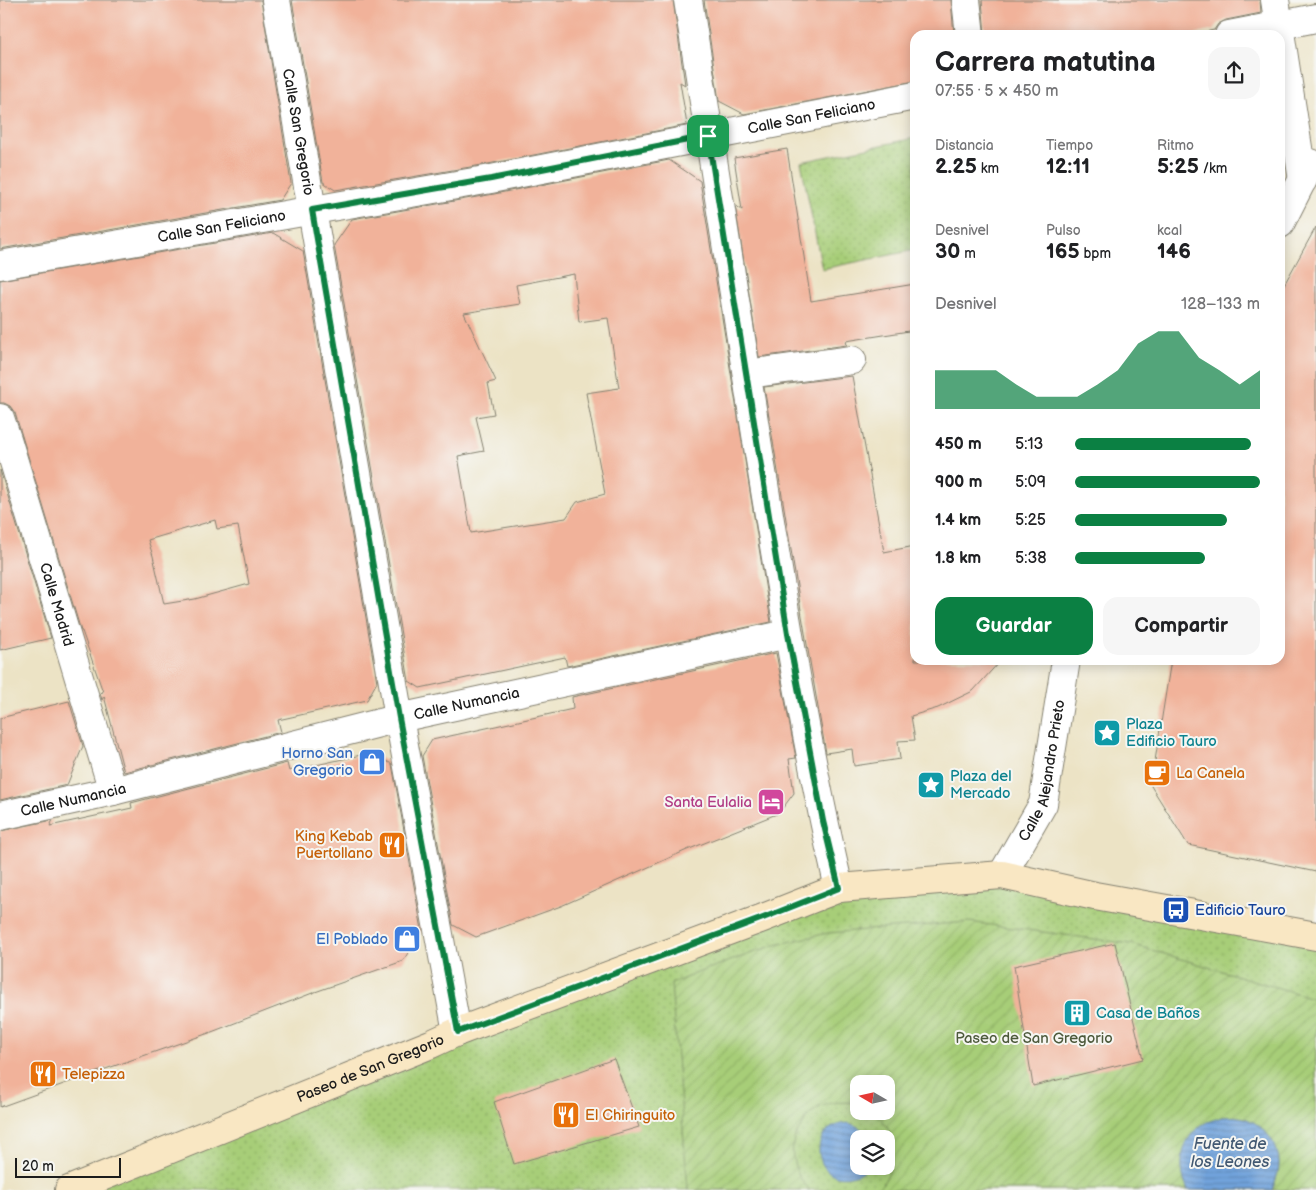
<!DOCTYPE html>
<html lang="es">
<head>
<meta charset="utf-8">
<style>
  :root { --surface:#fff; --page:#f6f6f6; --text:#202124; --muted:#757577; --accent:#0b8043 }
  body { margin:0; font-family:"Balsamiq Sans",sans-serif; background:var(--page); color:var(--text); height:100vh; display:flex; flex-direction:column; font-size:19px; white-space:nowrap }
  * { box-sizing:border-box; margin:0 }
  p { font-size:16px; color:var(--muted) }
  .icon { flex:none; width:28px; height:28px; fill:none; stroke:currentColor; stroke-width:2; stroke-linecap:round; stroke-linejoin:round }
  .map { position:relative; flex:1; overflow:hidden }
  .panel { position:absolute; left:910px; top:30px; width:375px; height:635px; display:flex; flex-direction:column; background:var(--surface); border-radius:15px; box-shadow:0 2px 12px #0003 }
  .panel>* { flex:none }
  .needle { width:32px; rotate:279deg }
  .fabs { position:absolute; left:850px; top:1075px; display:grid; gap:10px }
  .fabs a { display:grid; place-items:center; width:45px; height:45px; border-radius:10px; background:var(--surface); box-shadow:0 2px 12px #0003; font-size:25px }
  .scale { position:absolute; left:15px; bottom:12px; width:106px; box-sizing:border-box; padding-left:5px; border:2px solid #1c1c1c; border-top:0; font-size:14px; line-height:18px; white-space:nowrap; color:#1c1c1c; -webkit-text-stroke:4px #f6f6f2; paint-order:stroke }
  .pin { position:absolute; display:grid; place-items:center; width:42px; height:42px; color:#fff; margin:-21px; border-radius:10px; box-shadow:0 2px 8px #0006 }
  .round { display:grid; place-items:center; flex:none; width:52px; height:52px; border-radius:15px; background:var(--page) }
  .summary { display:flex; align-items:center; justify-content:space-between; height:85px; padding:0 25px }
  h1 { font-size:28px; font-weight:800; line-height:38px }
  .stats { display:grid; grid-template-columns:repeat(3,1fr); gap:8px; height:85px; padding:5px 25px }
  .stats div { display:grid; align-content:center }
  .stats b { font-size:21px; font-weight:800 }
  .stats small { font-size:14px; font-weight:400 }
  .stats p { font-size:14px }
  .chart { height:140px; padding:10px 25px }
  .chart p { display:flex; justify-content:space-between }
  .chart svg { width:100%; height:90px; margin-top:5px; fill:var(--accent); opacity:.7 }
  .cta { display:flex; gap:10px; margin-top:auto; padding:10px 25px }
  .cta a { flex:1; height:58px; border-radius:15px; background:var(--accent); color:#fff; font-size:20px; font-weight:800; line-height:58px; text-align:center }
  .cta a+a { background:var(--page); color:var(--text) }
  ul { padding:0 25px; list-style:none; font-size:16px }
  li { display:grid; grid-template-columns:80px 60px 1fr; align-items:center; height:38px }
  li i { height:12px; border-radius:6px; background:var(--accent) }
  .map>svg:first-child { display:block }
  .grass { fill:url(#grass-dots); stroke:#62754a; fill-rule:evenodd }
  .garden { fill:url(#garden-furrows); stroke:#62754a }
  .water { fill:url(#water-rules); stroke:#46607c }
  .building { fill:#f1b29a; fill-rule:evenodd }
  .lines { fill:none; stroke-linecap:round; stroke-linejoin:round }
  .minor-casing { stroke:#848070; stroke-width:30 }
  .secondary-casing { stroke:#848070; stroke-width:30 }
  .minor { stroke:#fff; stroke-width:28 }
  .secondary { stroke:#f9e7c3; stroke-width:28 }
  .route-casing { stroke:#fff; stroke-width:10 }
  .route { stroke:#0b8043; stroke-width:6 }
  .labels { text-anchor:middle; dominant-baseline:central; stroke-width:4; stroke-linejoin:round; paint-order:stroke }
  .street-label { font-size:15px; fill:#1c1c1c; stroke:#f6f6f2 }
  .culture-label { font-size:15px; fill:#0d838f; stroke:#f6f6f2; text-anchor:start }
  .shop-label { font-size:15px; fill:#366cbe; stroke:#f6f6f2; text-anchor:end }
  .food-label { font-size:15px; fill:#c56008; stroke:#f6f6f2; text-anchor:start }
  .hotel-label { font-size:15px; fill:#b23c85; stroke:#f6f6f2; text-anchor:end }
  .transit-label { font-size:15px; fill:#164399; stroke:#f6f6f2; text-anchor:start }
  .park-label { font-size:15px; fill:#4d5a3c; stroke:#f6f6f2 }
  .water-label { font-size:16px; font-style:italic; fill:#425972; stroke:#f6f6f2 }
</style>
</head>
<body>
<div class="map">
<svg width="1316" height="1190" viewBox="0 0 1316 1190">
  <defs>
    <pattern id="grass-dots" width="8" height="8" patternUnits="userSpaceOnUse" patternTransform="scale(1.25)"><rect width="8" height="8" fill="#a7ce78"/><path d="M2 2h.1M6 6h.1" fill="none" stroke="#8fb067" stroke-width="1.8" stroke-linecap="round"/></pattern>
    <pattern id="garden-furrows" width="10" height="10" patternUnits="userSpaceOnUse" patternTransform="scale(1.25)"><rect width="10" height="10" fill="#a7ce78"/><path d="M-1 1l2-2M0 10L10 0M9 11l2-2" fill="none" stroke="#8fb067"/></pattern>
    <pattern id="water-rules" width="6" height="5" patternUnits="userSpaceOnUse" patternTransform="scale(1.25)"><rect width="6" height="5" fill="#71a3dc"/><path d="M0 2.5h6" fill="none" stroke="#5c84b2"/></pattern>
  </defs>
  <rect width="100%" height="100%" fill="#f6f6f2"/>
  <filter id="ink" filterUnits="userSpaceOnUse"><feTurbulence type="fractalNoise" baseFrequency=".02" numOctaves="2"/><feDisplacementMap in="SourceGraphic" scale="10" xChannelSelector="R" yChannelSelector="G"/><feConvolveMatrix kernelMatrix="1 2 1 2 8 2 1 2 1" color-interpolation-filters="sRGB"/></filter>
  <filter id="wash" filterUnits="userSpaceOnUse"><feTurbulence type="fractalNoise" baseFrequency=".0096" numOctaves="4" result="noise"/><feDisplacementMap in="SourceGraphic" scale="20" xChannelSelector="R" yChannelSelector="G"/><feGaussianBlur stdDeviation="1.12" result="paint"/><feColorMatrix in="noise" values="0 0 0 0 0 0 0 0 0 0 0 0 0 0 0 0 0 1.4 0 .05"/><feComposite in="paint" operator="in"/></filter>
  <g filter="url(#wash)">
    <rect width="100%" height="100%" fill="#ece3c5"/>
    <g class="grass">
      <polygon points="915,138 915,250 822,269 801,162"/>
      <path d="M1002,875L1316,936V1190H69L839,888ZM859,1084H886V1111H859ZM859,1139H886V1166H859Z"/>
    </g>
    <path class="garden" d="M969,922L1131,944L1316,999V1190H1272C1275,1181 1279,1173 1279,1163C1278,1142 1259,1119 1238,1117C1233,1116 1227,1117 1222,1117L1184,1181L1188,1190H876C885,1183 889,1174 891,1163C895,1142 891,1124 872,1111H886V1084H859V1104C844,1101 827,1101 814,1111C808,1115 805,1121 802,1126C799,1130 795,1135 794,1140C789,1157 797,1178 810,1190H688L671,984L702,971L775,945L828,933Z"/>
    <g class="water">
      <path d="M1222,1117C1227,1117 1233,1116 1238,1117C1259,1119 1279,1142 1279,1163C1279,1173 1275,1181 1272,1190H1188C1176,1166 1181,1135 1207,1122C1212,1120 1217,1119 1222,1117Z"/>
      <path d="M847,1123C857,1125 864,1129 869,1139H859V1166H867C863,1172 857,1175 850,1176C814,1184 805,1126 847,1123Z"/>
    </g>
    <g id="blocks">
      <g class="building">
        <polygon points="0,0 261,0 291,183 280,200 0,249"/>
        <polygon points="292,0 673,0 685,85 680,82 687,125 488,164 335,190 323,182"/>
        <polygon points="704,0 951,0 954,35 915,35 915,81 744,114 719,101"/>
        <polygon points="982,0 1260,0 1261,13 1226,20 1218,24 1214,30 1191,35 985,35"/>
        <polygon points="787,149 811,301 915,284 915,330 846,341 847,345 759,357 735,205 742,210 734,158"/>
        <path d="M669,160L700,181L771,622L567,666L565,657L420,688L409,681L334,245L352,219L494,194ZM574,274L579,322L608,318L619,388L586,393L605,494L577,502L566,518L471,533L458,456L484,451L476,417L494,414L488,383L496,381L464,313L520,304L516,285Z"/>
        <polygon points="1316,227 1316,872 1188,845 1151,786 1171,660 1280,660 1280,292"/>
        <path d="M273,233L303,251L377,682L367,700L278,720L281,732L124,772L104,696L102,700L100,693L103,692L82,631H81L15,413L10,406L4,403H0V280ZM215,520L217,529L238,526L249,584L195,599L164,604L153,556L148,540Z"/>
        <polygon points="852,376 884,552 915,546 915,660 1001,660 973,691 938,708 911,716 915,740 898,741 900,759 854,766 852,749 826,753 801,610 764,387"/>
        <polygon points="0,470 51,638 0,650"/>
        <polygon points="776,653 796,758 789,759 794,793 779,813 687,850 561,906 476,937 453,925 422,756 432,740 573,709 572,697"/>
        <polygon points="69,701 83,746 67,785 0,800 0,718"/>
        <polygon points="370,753 392,764 422,930 403,961 315,992 209,1033 94,1073 0,1107 0,831 53,820 50,826 132,808 131,803 287,763 289,771"/>
        <polygon points="1115,943 1143,1059 1033,1086 1014,966"/>
        <polygon points="614,1059 639,1127 514,1164 494,1102"/>
      </g>
    </g>
  </g>
  <g filter="url(#ink)">
    <use href="#blocks" fill-opacity="0" stroke="#848070" stroke-width="1"/>
    <g class="lines">
      <g class="minor-casing">
        <g id="minor">
          <path id="s1" d="M276,0L399,718L457,1032"/>
          <path d="M688,0C710,149 734,298 758,447C782,595 805,742 839,888"/>
          <polyline points="966,0 970,35"/>
          <polyline points="1275,0 1303,180"/>
          <polyline points="1229,35 1316,18"/>
          <polyline points="1280,224 1311,163"/>
          <path id="s2" d="M0,265L491,179L915,96"/>
          <polyline points="747,374 852,360"/>
          <path id="s3" d="M0,418L8,442L113,791"/>
          <path id="s4" d="M0,816L113,791L399,718L788,634"/>
          <path id="s5" d="M1002,875L1043,804L1066,660"/>
        </g>
      </g>
      <g class="secondary-casing">
        <g id="secondary">
          <path id="s6" d="M69,1190L431,1044L457,1032L763,918L839,888L1002,875L1095,896L1316,936"/>
        </g>
      </g>
      <use href="#minor" class="minor"/>
      <use href="#secondary" class="secondary"/>
    </g>
  </g>
  <g class="lines" filter="url(#ink)">
    <g class="route-casing">
      <polygon id="route" points="708,136 788,634 823,821 839,888 763,918 458,1032 399,718 312,210 491,179"/>
    </g>
    <use href="#route" class="route"/>
  </g>
  <defs>
    <g id="sight-square" transform="scale(1.4375)"><rect x="-9" y="-9" width="18" height="18" rx="4" fill="#0f9aa8" stroke="#f6f6f2"/><path d="M0-6L1.8-2.2L6-1.7L2.9 1.2L3.7 5.4L0 3.3L-3.7 5.4L-2.9 1.2L-6-1.7L-1.8-2.2Z" fill="#fff"/></g>
    <g id="shop-square" transform="scale(1.4375)"><rect x="-9" y="-9" width="18" height="18" rx="4" fill="#3f7fe0" stroke="#f6f6f2"/><path d="M-5-2.5h2.3a2.7 3.5 0 0 1 5.4 0H5L5.5 6h-11ZM-1.5-2.5h3a1.5 2.3 0 0 0-3 0Z" fill="#fff"/></g>
    <g id="cafe-square" transform="scale(1.4375)"><rect x="-9" y="-9" width="18" height="18" rx="4" fill="#e8710a" stroke="#f6f6f2"/><path d="M-5.5-4.5H6V0H3Q3 3.5 0 3.5H-2.5Q-5.5 3.5-5.5 0ZM3-3.2v2h1.7v-2ZM-6 4.5H4V6H-6Z" fill="#fff"/></g>
    <g id="hotel-square" transform="scale(1.4375)"><rect x="-9" y="-9" width="18" height="18" rx="4" fill="#d1479c" stroke="#f6f6f2"/><path d="M-6-4.5h1.5V1H6V5H4.5V3h-9V5H-6ZM-4 0a1.8 1.8 0 1 1 3.6 0ZM.5 0V-2.5h3Q6-2.5 6 0Z" fill="#fff"/></g>
    <g id="restaurant-square" transform="scale(1.4375)"><rect x="-9" y="-9" width="18" height="18" rx="4" fill="#e8710a" stroke="#f6f6f2"/><path d="M-5-6h1v4h1v-4h1v4h1v-4h1v5L-1.5 .5V6h-2V.5L-5-1ZM5-6V6H3V1.5H1.5Q1.5-4 5-6Z" fill="#fff"/></g>
    <g id="bus-square" transform="scale(1.4375)"><rect x="-9" y="-9" width="18" height="18" rx="4" fill="#1a4fb4" stroke="#f6f6f2"/><path d="M-5-6H5V4H4V6H2V4H-2V6H-4V4H-5ZM-3.5-4V0h7V-4ZM-3.5 1.2v1.5H-2V1.2ZM2 1.2v1.5H3.5V1.2Z" fill="#fff"/></g>
    <g id="building-square" transform="scale(1.4375)"><rect x="-9" y="-9" width="18" height="18" rx="4" fill="#0f9aa8" stroke="#f6f6f2"/><path d="M-4-6H4V6H1V3H-1V6H-4ZM-2.5-4.3h1.7v1.8h-1.7ZM.8-4.3h1.7v1.8H.8ZM-2.5-1h1.7V.8h-1.7ZM.8-1h1.7V.8H.8Z" fill="#fff"/></g>
  </defs>
  <g fill-rule="evenodd">
    <use href="#sight-square" x="1107" y="733"/>
    <use href="#shop-square" x="372" y="762"/>
    <use href="#cafe-square" x="1157" y="773"/>
    <use href="#sight-square" x="931" y="785"/>
    <use href="#hotel-square" x="771" y="802"/>
    <use href="#restaurant-square" x="392" y="845"/>
    <use href="#bus-square" x="1176" y="910"/>
    <use href="#shop-square" x="407" y="939"/>
    <use href="#building-square" x="1077" y="1013"/>
    <use href="#restaurant-square" x="43" y="1074"/>
    <use href="#restaurant-square" x="566" y="1115"/>
  </g>
  <g class="labels">
    <g class="street-label">
      <text stroke="none"><textPath href="#s2" startOffset="825">Calle San Feliciano</textPath></text>
      <text stroke="none"><textPath href="#s1" startOffset="134">Calle San Gregorio</textPath></text>
      <text stroke="none"><textPath href="#s2" startOffset="225">Calle San Feliciano</textPath></text>
      <text stroke="none"><textPath href="#s3" startOffset="195">Calle Madrid</textPath></text>
      <text stroke="none"><textPath href="#s4" startOffset="480">Calle Numancia</textPath></text>
      <text stroke="none"><textPath href="#s5" startOffset="114">Calle Alejandro Prieto</textPath></text>
      <text stroke="none"><textPath href="#s4" startOffset="75">Calle Numancia</textPath></text>
      <text stroke="none"><textPath href="#s6" startOffset="325">Paseo de San Gregorio</textPath></text>
    </g>
    <g class="culture-label">
      <text x="1126" y="724">Plaza<tspan x="1126" dy="17">Edificio Tauro</tspan></text>
      <text x="950" y="776">Plaza del<tspan x="950" dy="17">Mercado</tspan></text>
      <text x="1096" y="1013">Casa de Baños</text>
    </g>
    <g class="shop-label">
      <text x="353" y="753">Horno San<tspan x="353" dy="17">Gregorio</tspan></text>
      <text x="388" y="939">El Poblado</text>
    </g>
    <g class="food-label">
      <text x="1176" y="773">La Canela</text>
      <text x="373" y="836" text-anchor="end">King Kebab<tspan x="373" dy="17">Puertollano</tspan></text>
      <text x="62" y="1074">Telepizza</text>
      <text x="585" y="1115">El Chiringuito</text>
    </g>
    <g class="hotel-label">
      <text x="752" y="802">Santa Eulalia</text>
    </g>
    <g class="transit-label">
      <text x="1195" y="910">Edificio Tauro</text>
    </g>
    <g class="park-label">
      <text x="1034" y="1038">Paseo de San Gregorio</text>
    </g>
    <g class="water-label">
      <text x="1230" y="1144">Fuente de<tspan x="1230" dy="18">los Leones</tspan></text>
    </g>
  </g>
</svg>
<div class="fabs">
<a><svg class="needle" viewBox="-14 -14 28 28"><path d="M0-13l5 13h-10z" fill="#e53935"/><path d="M0 13l5-13h-10z" fill="#757577"/></svg></a>
<a><svg class="icon" aria-label="layers" viewBox="0 0 24 24"><path d="M12 4l9 5-9 5-9-5zM3 14l9 5 9-5"/></svg></a>
</div>
<div class="scale">20 m</div>
<div class="pin" style="left:708px;top:136px;background:#1e9e55"><svg class="icon" aria-label="arrive" viewBox="0 0 24 24"><path d="M6 21V4h12l-3 4 3 4H6"/></svg></div>
<section class="panel">
<div class="summary"><div><h1>Carrera matutina</h1><p>07:55 · 5 × 450 m</p></div><a class="round"><svg class="icon" aria-label="share" viewBox="0 0 24 24"><path d="M12 15V3M7 8l5-5 5 5M5 13v7h14v-7"/></svg></a></div>
<div class="stats">
<div><p>Distancia</p><b>2.25<small> km</small></b></div>
<div><p>Tiempo</p><b>12:11</b></div>
<div><p>Ritmo</p><b>5:25<small> /km</small></b></div>
</div>
<div class="stats">
<div><p>Desnivel</p><b>30<small> m</small></b></div>
<div><p>Pulso</p><b>165<small> bpm</small></b></div>
<div><p>kcal</p><b>146</b></div>
</div>
<div class="chart"><p><span>Desnivel</span>128–133 m</p>
<svg viewBox="0 0 160 44" preserveAspectRatio="none"><path d="M0 44V25L10 25L20 25L30 25L40 32L50 38L60 38L70 38L80 32L90 25L100 12L110 6L120 6L130 19L140 25L150 32L160 25V44z"/></svg>
</div>
<ul>
<li><b>450 m</b>5:13<i style="width:95%"></i></li>
<li><b>900 m</b>5:09<i style="width:100%"></i></li>
<li><b>1.4 km</b>5:25<i style="width:82%"></i></li>
<li><b>1.8 km</b>5:38<i style="width:70%"></i></li>
</ul>
<div class="cta"><a>Guardar</a><a>Compartir</a></div>
</section>
</div>
</body>
</html>
